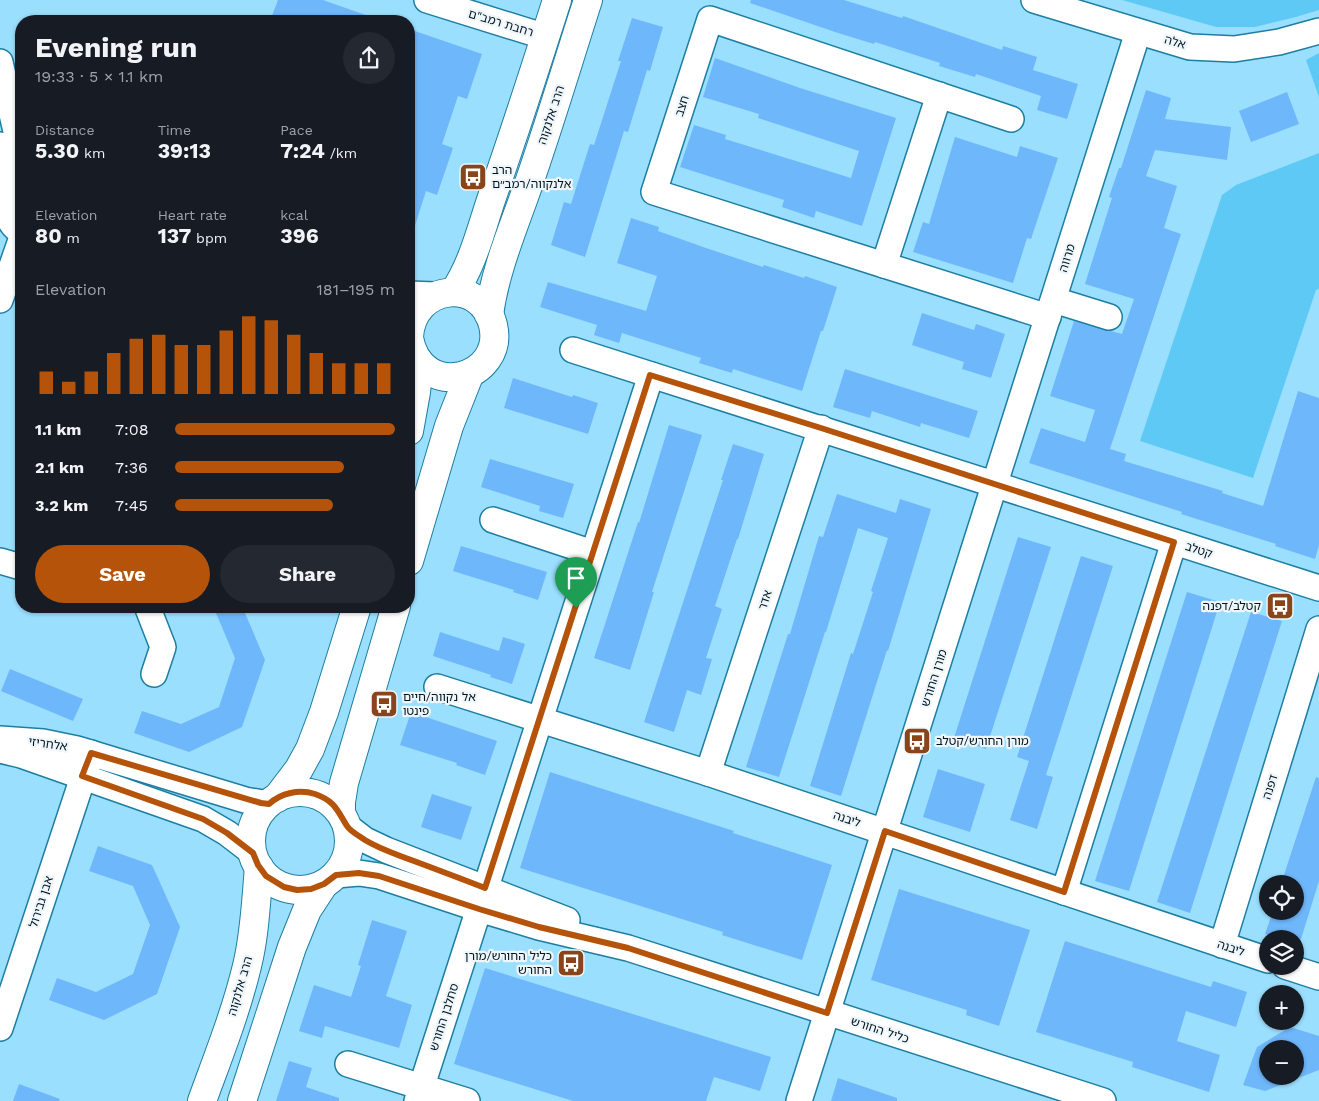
<!DOCTYPE html>
<html lang="en">
<head>
<meta charset="utf-8">
<style>
  :root { --surface:#171b24; --page:#242831; --text:#f1f3f6; --muted:#9ea1a6; --accent:#b45309 }
  body { margin:0; font-family:"Work Sans","Noto Sans Hebrew",sans-serif; background:var(--page); color:var(--text); height:100vh; display:flex; flex-direction:column; font-size:19px; white-space:nowrap }
  * { box-sizing:border-box; margin:0 }
  p { font-size:16px; color:var(--muted) }
  .icon { flex:none; width:28px; height:28px; fill:none; stroke:currentColor; stroke-width:2; stroke-linecap:round; stroke-linejoin:round }
  .map { position:relative; flex:1; overflow:hidden }
  .details { position:absolute; left:15px; top:15px; width:400px; height:598px; display:flex; flex-direction:column; background:var(--surface); border-radius:20px; box-shadow:0 1px 4px #0004 }
  .details>* { flex:none }
  .tools { position:absolute; left:1259px; top:875px; display:grid; gap:10px }
  .tools a { display:grid; place-items:center; width:45px; height:45px; border-radius:50%; background:var(--surface); box-shadow:0 1px 4px #0004; font-size:25px }
  .pin { position:absolute; display:grid; place-items:center; width:42px; height:42px; color:#fff; margin:-51px -21px; border-radius:50% 50% 50% 0; rotate:-45deg; box-shadow:0 0 5px #0007 }
  .pin .icon { rotate:45deg }
  .round { display:grid; place-items:center; flex:none; width:52px; height:52px; border-radius:26px; background:var(--page) }
  .head { display:flex; align-items:center; justify-content:space-between; height:85px; padding:0 20px }
  h1 { font-size:28px; font-weight:700; line-height:38px }
  .metrics { display:grid; grid-template-columns:repeat(3,1fr); gap:8px; height:85px; padding:5px 20px }
  .metrics div { display:grid; align-content:center }
  .metrics b { font-size:21px; font-weight:700 }
  .metrics small { font-size:14px; font-weight:400 }
  .metrics p { font-size:14px }
  .chart { height:140px; padding:10px 20px }
  .chart p { display:flex; justify-content:space-between }
  .chart svg { width:100%; height:90px; margin-top:5px; stroke:var(--accent); stroke-width:6 }
  .cta { display:flex; gap:10px; margin-top:auto; padding:10px 20px }
  .cta a { flex:1; height:58px; border-radius:30px; background:var(--accent); color:#fff; font-size:20px; font-weight:700; line-height:58px; text-align:center }
  .cta a+a { background:var(--page); color:var(--text) }
  ul { padding:0 20px; list-style:none; font-size:16px }
  li { display:grid; grid-template-columns:80px 60px 1fr; align-items:center; height:38px }
  li i { height:12px; border-radius:6px; background:var(--accent) }
  .map>svg:first-child { display:block }
  .green { fill:#5fc9f6 }
  .building { fill:#6fb7fb; fill-rule:evenodd }
  .lines { fill:none; stroke-linecap:round; stroke-linejoin:round }
  .minor-casing { stroke:#1c7ea2; stroke-width:28 }
  .major-casing { stroke:#1c7ea2; stroke-width:30 }
  .minor { stroke:#fff; stroke-width:25 }
  .major { stroke:#fff; stroke-width:28 }
  .route-casing { stroke:#fff; stroke-width:10 }
  .route { stroke:#b45309; stroke-width:6 }
  .labels { text-anchor:middle; dominant-baseline:central; stroke-width:4.5; stroke-linejoin:round; paint-order:stroke }
  .street-label { font-size:12px; fill:#00131e; stroke:#eef6fa }
  .poi-label { font-size:12px; fill:#00131e; stroke:#eef6fa; text-anchor:start }
</style>
</head>
<body>
<div class="map">
<svg width="1319" height="1101" viewBox="0 0 1319 1101">
  <rect width="100%" height="100%" fill="#9bdffe"/>
  <g class="green">
    <polygon points="1122,0 1319,0 1319,10 1296,17 1255,27 1216,27"/>
    <polygon points="1319,53 1319,97 1306,60"/>
    <polygon points="1319,153 1319,289 1316,290 1253,478 1140,441 1222,195 1236,185"/>
  </g>
  <g class="building">
    <polygon points="278,0 323,0 377,19 377,21 270,21"/>
    <polygon points="751,0 844,0 902,18 903,16 1002,50 1003,46 1037,57 1033,70 1078,84 1067,119 1037,110 1041,96 976,74 975,77 939,66 940,63 875,42 874,44 838,33 750,3"/>
    <polygon points="632,18 663,27 650,71 647,70 628,132 624,131 585,257 551,245 564,202 571,204 590,144 594,145 621,61 618,61"/>
    <polygon points="409,29 482,54 467,99 458,96 442,144 453,148 437,195 426,191 412,235 409,235"/>
    <polygon points="715,58 800,88 896,118 862,226 816,211 814,218 782,207 784,200 680,167 694,125 726,135 725,139 851,178 859,151 758,118 759,114 703,97"/>
    <polygon points="1146,90 1171,98 1165,119 1231,127 1227,160 1155,150 1146,176 1177,186 1164,228 1181,234 1110,449 1126,454 1124,461 1223,491 1222,493 1263,506 1298,391 1319,398 1319,545 1315,559 1275,546 1276,544 1181,514 1182,512 1029,463 1041,428 1085,442 1095,410 1050,396 1074,321 1122,334 1134,299 1085,284 1112,198 1109,197 1119,168 1121,168"/>
    <polygon points="1287,92 1299,124 1251,142 1239,111"/>
    <polygon points="955,137 1017,157 1020,146 1058,158 1031,239 1027,238 1013,283 913,252 923,222 929,224"/>
    <polygon points="631,218 659,227 658,231 706,248 763,267 764,265 804,278 805,276 837,287 823,331 821,331 802,391 733,369 732,373 699,363 701,358 622,333 619,343 594,335 597,325 540,307 548,282 646,311 657,276 617,263"/>
    <polygon points="922,313 974,330 976,324 1005,334 991,378 962,369 964,362 912,345"/>
    <polygon points="845,369 978,411 969,438 921,423 920,427 872,411 870,418 833,407"/>
    <polygon points="513,378 572,397 573,395 598,403 588,434 504,408"/>
    <polygon points="669,425 702,435 652,592 654,592 630,670 594,658 638,522 639,523"/>
    <polygon points="733,444 764,454 738,539 737,539 715,606 722,609 706,658 712,659 701,695 687,690 674,732 644,722 723,480 721,480"/>
    <polygon points="490,459 574,484 563,518 539,511 540,506 481,487"/>
    <polygon points="837,494 896,513 900,499 931,509 888,651 887,650 841,796 810,786 851,653 853,654 873,592 871,591 888,538 858,528 826,632 825,632 779,777 746,767 788,634 790,634 819,536 823,537"/>
    <polygon points="1018,537 1051,547 986,749 954,738"/>
    <polygon points="461,546 547,572 538,600 513,592 514,590 453,571"/>
    <polygon points="1081,556 1113,566 1046,775 1053,777 1037,829 1010,820 1029,761 1017,757"/>
    <polygon points="1187,592 1220,602 1129,891 1095,881"/>
    <polygon points="213,606 242,606 265,660 242,727 189,752 134,733 142,711 181,724 219,707 235,658"/>
    <polygon points="1251,612 1282,621 1190,913 1157,902"/>
    <polygon points="440,632 499,651 503,637 525,644 512,684 490,677 491,675 433,656"/>
    <polygon points="10,669 83,699 73,721 1,691"/>
    <polygon points="411,712 497,741 485,775 456,765 457,763 400,745"/>
    <polygon points="938,769 985,784 970,832 923,817"/>
    <polygon points="550,772 734,831 733,833 832,865 802,960 722,935 723,932 520,868"/>
    <polygon points="1316,777 1319,778 1319,881 1301,939 1279,939 1265,934 1273,911 1295,911 1295,884 1281,884"/>
    <polygon points="432,794 472,807 461,840 421,827"/>
    <polygon points="98,846 152,865 180,927 157,994 104,1020 49,1000 57,978 96,992 133,974 150,925 133,886 89,871"/>
    <polygon points="899,889 1030,930 999,1026 966,1015 967,1010 871,980"/>
    <polygon points="372,920 407,931 386,996 412,1005 399,1048 325,1026 322,1038 299,1031 314,985 351,997 361,966 358,965"/>
    <polygon points="1065,941 1211,987 1213,981 1247,992 1236,1027 1186,1011 1177,1041 1220,1055 1209,1092 1132,1067 1133,1062 1036,1032"/>
    <polygon points="485,968 771,1057 760,1091 714,1077 706,1101 573,1101 454,1064"/>
    <path d="M1290,1027L1319,1036V1070L1265,1091L1243,1085L1257,1047ZM1268,1049H1295V1076H1268Z"/>
    <polygon points="289,1061 312,1068 306,1087 339,1098 339,1101 276,1101"/>
    <polygon points="838,1078 897,1098 897,1101 831,1101"/>
    <polygon points="19,1084 60,1099 59,1101 13,1101"/>
  </g>
  <g class="lines">
    <g class="minor-casing">
      <g id="minor">
        <polyline points="427,0 546,37"/>
        <polyline points="1034,0 1190,47 1234,49 1279,42 1319,31"/>
        <polyline points="0,62 21,153"/>
        <polyline points="1011,119 710,19 654,192 1048,317"/>
        <polyline points="0,145 5,172 5,191"/>
        <path d="M21,173C0,185 0,219 21,232"/>
        <polyline points="884,265 939,95"/>
        <polyline points="409,294 435,295"/>
        <polyline points="0,300 21,240"/>
        <polyline points="1054,300 1109,317"/>
        <polyline points="573,350 1319,588"/>
        <polyline points="493,520 593,553"/>
        <polyline points="0,561 21,567"/>
        <polyline points="147,606 163,647 154,674"/>
        <polyline points="437,687 708,773 1268,960"/>
        <polyline points="0,739 43,742 77,749 245,800 269,804"/>
        <polyline points="0,750 21,755 203,819 227,833 253,853"/>
        <polyline points="708,773 821,428"/>
        <polyline points="347,826 365,840 386,850 567,920"/>
        <polyline points="336,875 359,873 379,876 479,909 539,927 628,948 1103,1101"/>
        <polyline points="1064,892 1174,542"/>
        <polyline points="1222,945 1319,629"/>
        <polyline points="1285,966 1319,977"/>
        <polyline points="0,1028 91,753"/>
        <polyline points="348,1064 467,1101"/>
        <polyline points="417,1101 651,375"/>
        <polyline points="799,1101 1138,32"/>
      </g>
    </g>
    <g class="major-casing">
      <g id="major">
        <path d="M454,292C473,264 481,229 492,197C515,131 536,66 557,0"/>
        <path d="M489,315C495,268 516,222 531,177C551,119 569,59 588,0"/>
        <path d="M409,337C412,284 481,276 493,325C506,379 421,403 409,338"/>
        <polyline points="409,431 416,392 419,362"/>
        <polyline points="409,561 449,426 470,373"/>
        <circle cx="300" cy="841" r="49"/>
        <polyline points="277,798 299,769 310,749 324,712 357,606"/>
        <polyline points="341,813 341,802 344,783 396,606"/>
        <path d="M202,1101C218,1057 236,1012 247,966C255,934 256,900 259,867"/>
        <polyline points="242,1101 292,947 307,910 324,884"/>
      </g>
    </g>
    <use href="#minor" class="minor"/>
    <use href="#major" class="major"/>
  </g>
  <g class="lines">
    <g class="route-casing">
      <path id="route" d="M650,375L821,428L1174,542L1064,892L885,831L827,1013L628,948L539,927L479,909L379,876L359,873L336,875L324,884L311,889L297,890L284,887L266,876L258,865L253,853L227,833L203,819L82,776L91,753L261,803L269,804C281,793 299,789 315,794C335,801 337,810 347,826C350,831 359,836 365,840C380,849 397,855 414,861C438,870 462,879 485,888Z"/>
    </g>
    <use href="#route" class="route"/>
  </g>
  <defs>
    <g id="bus-square" transform="scale(1.4375)"><rect x="-9" y="-9" width="18" height="18" rx="4" fill="#89441a" stroke="#eef6fa"/><path d="M-5-6H5V4H4V6H2V4H-2V6H-4V4H-5ZM-3.5-4V0h7V-4ZM-3.5 1.2v1.5H-2V1.2ZM2 1.2v1.5H3.5V1.2Z" fill="#fff"/></g>
  </defs>
  <g fill-rule="evenodd">
    <use href="#bus-square" x="473" y="177"/>
    <use href="#bus-square" x="1280" y="606"/>
    <use href="#bus-square" x="384" y="704"/>
    <use href="#bus-square" x="917" y="741"/>
    <use href="#bus-square" x="571" y="963"/>
  </g>
  <g class="labels">
    <g class="street-label">
      <text transform="translate(501 23) rotate(17)">רחבת רמב"ם</text>
      <text transform="translate(1175 42) rotate(15)">אלה</text>
      <text transform="translate(682 106) rotate(-72)">חצב</text>
      <text transform="translate(551 115) rotate(-72)">הרב אלנקוה</text>
      <text transform="translate(1067 258) rotate(-73)">מרווה</text>
      <text transform="translate(1199 550) rotate(18)">קטלב</text>
      <text transform="translate(765 600) rotate(-72)">אדר</text>
      <text transform="translate(934 678) rotate(-72)">מורן החורש</text>
      <text transform="translate(48 744) rotate(8)">אלחריזי</text>
      <text transform="translate(1270 787) rotate(-73)">דפנה</text>
      <text transform="translate(847 819) rotate(18)">ליבנה</text>
      <text transform="translate(41 902) rotate(-72)">אבן גבירול</text>
      <text transform="translate(1231 948) rotate(18)">ליבנה</text>
      <text transform="translate(240 986) rotate(-74)">הרב אלנקוה</text>
      <text transform="translate(444 1017) rotate(-72)">סחלבן החורש</text>
      <text transform="translate(880 1030) rotate(18)">כליל החורש</text>
    </g>
    <g class="poi-label">
      <text x="492" y="170">הרב<tspan x="492" dy="14">אלנקווה/רמב״ם</tspan></text>
      <text x="1261" y="606" text-anchor="end">קטלב/דפנה</text>
      <text x="403" y="697">אל נקווה/חיים<tspan x="403" dy="14">פינטו</tspan></text>
      <text x="936" y="741">מורן החורש/קטלב</text>
      <text x="552" y="956" text-anchor="end">כליל החורש/מורן<tspan x="552" dy="14">החורש</tspan></text>
    </g>
  </g>
</svg>
<div class="tools">
<a><svg class="icon" aria-label="locate" viewBox="0 0 24 24"><circle cx="12" cy="12" r="6"/><path d="M12 2v4M12 18v4M2 12h4M18 12h4"/></svg></a>
<a><svg class="icon" aria-label="layers" viewBox="0 0 24 24"><path d="M12 4l9 5-9 5-9-5zM3 14l9 5 9-5"/></svg></a>
<a>+</a>
<a>−</a>
</div>
<div class="pin" style="left:576px;top:608px;background:#1e9e55"><svg class="icon" aria-label="arrive" viewBox="0 0 24 24"><path d="M6 21V4h12l-3 4 3 4H6"/></svg></div>
<section class="details">
<div class="head"><div><h1>Evening run</h1><p>19:33 · 5 × 1.1 km</p></div><a class="round"><svg class="icon" aria-label="share" viewBox="0 0 24 24"><path d="M12 15V3M7 8l5-5 5 5M5 13v7h14v-7"/></svg></a></div>
<div class="metrics">
<div><p>Distance</p><b>5.30<small> km</small></b></div>
<div><p>Time</p><b>39:13</b></div>
<div><p>Pace</p><b>7:24<small> /km</small></b></div>
</div>
<div class="metrics">
<div><p>Elevation</p><b>80<small> m</small></b></div>
<div><p>Heart rate</p><b>137<small> bpm</small></b></div>
<div><p>kcal</p><b>396</b></div>
</div>
<div class="chart"><p><span>Elevation</span>181–195 m</p>
<svg viewBox="0 0 160 44" preserveAspectRatio="none"><path d="M5 44V33M15 44V38M25 44V33M35 44V24M45 44V17M55 44V15M65 44V20M75 44V20M85 44V13M95 44V6M105 44V8M115 44V15M125 44V24M135 44V29M145 44V29M155 44V29"/></svg>
</div>
<ul>
<li><b>1.1 km</b>7:08<i style="width:100%"></i></li>
<li><b>2.1 km</b>7:36<i style="width:77%"></i></li>
<li><b>3.2 km</b>7:45<i style="width:72%"></i></li>
</ul>
<div class="cta"><a>Save</a><a>Share</a></div>
</section>
</div>
</body>
</html>
